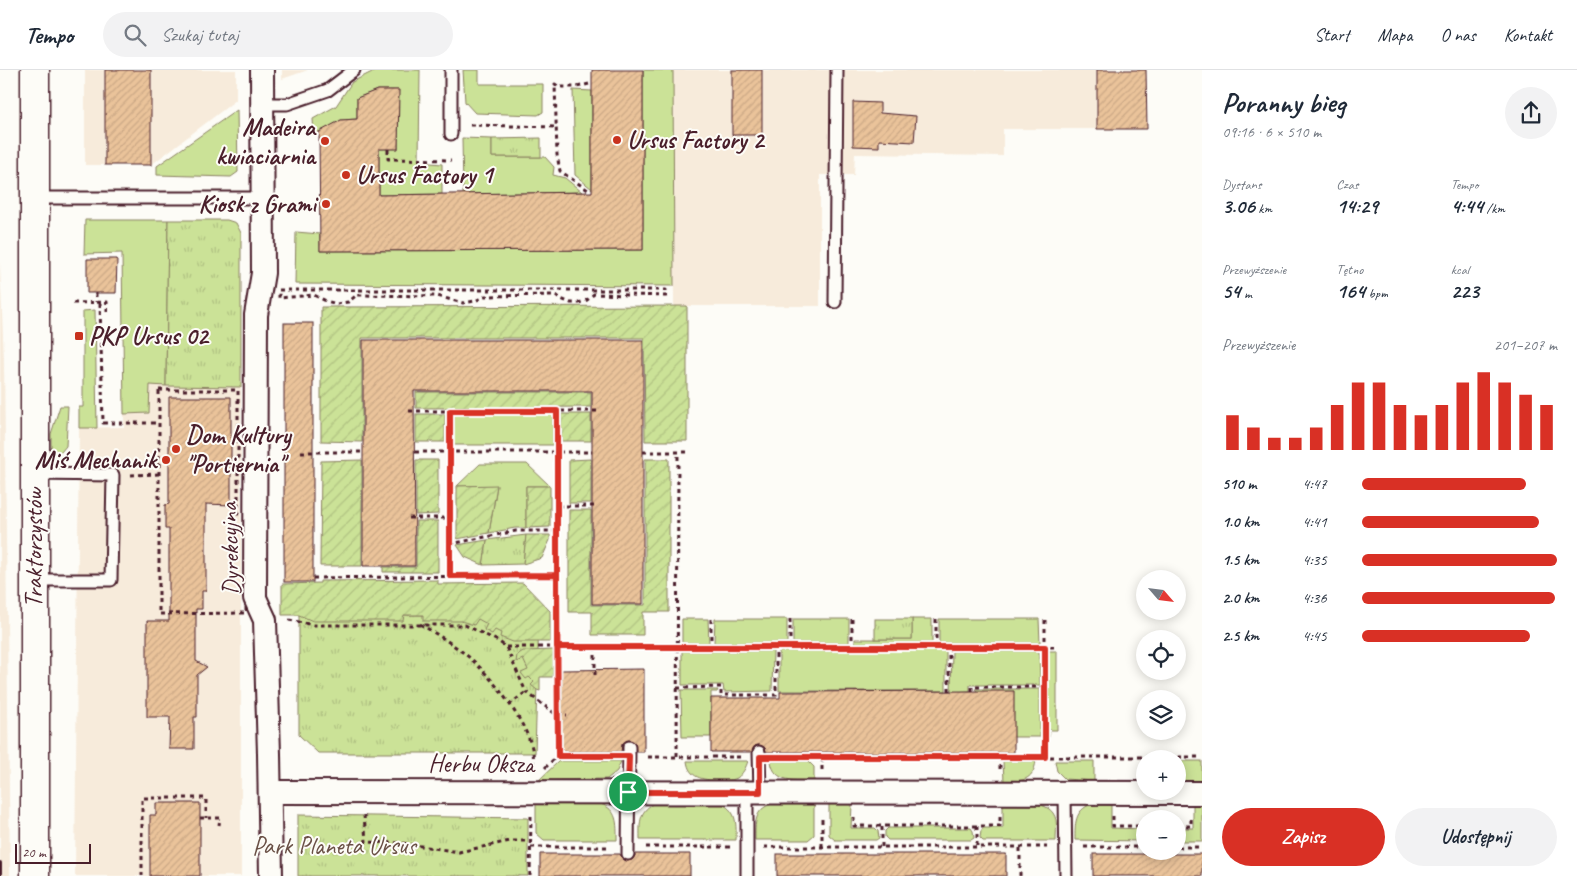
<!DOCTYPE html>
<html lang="pl">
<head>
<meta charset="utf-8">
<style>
  :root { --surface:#fff; --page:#f2f2f3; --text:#1f2937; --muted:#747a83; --line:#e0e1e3; --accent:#d93025 }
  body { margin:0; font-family:Caveat,sans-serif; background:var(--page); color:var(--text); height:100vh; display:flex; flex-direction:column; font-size:19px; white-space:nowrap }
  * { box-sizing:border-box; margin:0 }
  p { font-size:16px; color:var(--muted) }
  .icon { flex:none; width:28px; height:28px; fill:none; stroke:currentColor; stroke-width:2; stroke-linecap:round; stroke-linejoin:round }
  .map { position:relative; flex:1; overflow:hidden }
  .sheet { display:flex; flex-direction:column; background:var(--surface); width:375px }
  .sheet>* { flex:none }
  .needle { width:32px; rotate:118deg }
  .fabs { position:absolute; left:1136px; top:500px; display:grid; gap:10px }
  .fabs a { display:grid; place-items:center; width:50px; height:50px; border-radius:50%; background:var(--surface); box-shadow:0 2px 12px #0003; font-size:25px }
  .scale { position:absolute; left:15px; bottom:12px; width:76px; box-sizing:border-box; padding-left:5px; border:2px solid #4a1f2b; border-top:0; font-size:14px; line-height:18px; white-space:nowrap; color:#4a1f2b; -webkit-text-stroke:4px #fdfcf7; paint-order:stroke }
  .pin { position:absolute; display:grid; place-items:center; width:42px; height:42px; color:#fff; margin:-21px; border:2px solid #fff; border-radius:50%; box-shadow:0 1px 5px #0007 }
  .round { display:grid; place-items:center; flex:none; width:52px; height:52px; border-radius:26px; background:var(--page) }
  .summary { display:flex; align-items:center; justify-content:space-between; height:85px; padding:0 20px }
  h1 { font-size:28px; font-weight:600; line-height:38px }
  .figures { display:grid; grid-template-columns:repeat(3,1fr); gap:8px; height:85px; padding:5px 20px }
  .figures div { display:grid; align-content:center }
  .figures b { font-size:21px; font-weight:600 }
  .figures small { font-size:14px; font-weight:400 }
  .figures p { font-size:14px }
  .chart { height:140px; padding:10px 20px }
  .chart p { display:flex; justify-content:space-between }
  .chart svg { width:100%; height:90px; margin-top:5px; stroke:var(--accent); stroke-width:6 }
  .cta { display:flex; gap:10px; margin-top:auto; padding:10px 20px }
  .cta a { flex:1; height:58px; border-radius:30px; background:var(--accent); color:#fff; font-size:20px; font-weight:600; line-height:58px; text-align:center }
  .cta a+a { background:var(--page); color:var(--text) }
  ul { padding:0 20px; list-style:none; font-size:16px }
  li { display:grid; grid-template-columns:80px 60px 1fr; align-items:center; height:38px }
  li i { height:12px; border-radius:6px; background:var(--accent) }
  header { display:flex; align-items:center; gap:30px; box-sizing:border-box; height:70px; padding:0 25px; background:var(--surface); border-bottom:1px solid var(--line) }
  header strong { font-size:24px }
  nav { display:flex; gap:28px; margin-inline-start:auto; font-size:18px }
  .search { width:350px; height:45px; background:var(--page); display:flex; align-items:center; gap:12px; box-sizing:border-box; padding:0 18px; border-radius:28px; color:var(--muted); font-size:19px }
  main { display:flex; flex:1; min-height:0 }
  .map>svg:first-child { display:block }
  .built { fill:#f7ebdb }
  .grass { fill:#cbe297; stroke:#8a8061 }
  .park { fill:url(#park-tufts); stroke:#8a8061 }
  .garden { fill:url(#garden-furrows); stroke:#8a8061 }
  .building { fill:url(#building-hatch); stroke:#4a1f2b }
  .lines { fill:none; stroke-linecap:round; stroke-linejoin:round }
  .service-casing { stroke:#4a1f2b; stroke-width:15 }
  .minor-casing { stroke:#4a1f2b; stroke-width:26 }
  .tertiary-casing { stroke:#4a1f2b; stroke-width:31 }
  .path { stroke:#4a1f2b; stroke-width:3; stroke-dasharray:4 4; stroke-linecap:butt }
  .service { stroke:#fdfcf7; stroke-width:11 }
  .minor { stroke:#fdfcf7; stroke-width:22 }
  .tertiary { stroke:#fdfcf7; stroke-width:28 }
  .rail { stroke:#4a1f2b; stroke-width:4 }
  .route-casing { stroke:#fff; stroke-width:10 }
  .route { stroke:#d93025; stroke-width:6 }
  .poi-dot { fill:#c8321e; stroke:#fdfcf7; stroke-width:2 }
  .labels { text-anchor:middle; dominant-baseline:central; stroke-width:4; stroke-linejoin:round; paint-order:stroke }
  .poi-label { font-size:25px; font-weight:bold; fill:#4a1f2b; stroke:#fdfcf7; text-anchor:start }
  .street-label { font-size:25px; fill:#4a1f2b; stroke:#fdfcf7 }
  .park-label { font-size:25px; fill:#6a5046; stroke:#fdfcf7 }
</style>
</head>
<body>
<header>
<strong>Tempo</strong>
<div class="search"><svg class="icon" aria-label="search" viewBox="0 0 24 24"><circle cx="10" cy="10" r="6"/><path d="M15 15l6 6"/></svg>Szukaj tutaj</div>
<nav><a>Start</a><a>Mapa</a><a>O nas</a><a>Kontakt</a></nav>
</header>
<main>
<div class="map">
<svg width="1202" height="806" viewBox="0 0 1202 806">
  <defs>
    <pattern id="park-tufts" width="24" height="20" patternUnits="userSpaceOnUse" patternTransform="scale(1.25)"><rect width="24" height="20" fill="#cbe297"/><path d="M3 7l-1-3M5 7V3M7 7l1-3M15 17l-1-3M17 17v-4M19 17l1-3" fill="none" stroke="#b0c182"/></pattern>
    <pattern id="garden-furrows" width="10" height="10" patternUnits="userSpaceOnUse" patternTransform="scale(1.25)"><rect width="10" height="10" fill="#cbe297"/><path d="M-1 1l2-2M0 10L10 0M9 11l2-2" fill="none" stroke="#b0c182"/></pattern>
    <pattern id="building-hatch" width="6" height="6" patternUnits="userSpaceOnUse" patternTransform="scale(1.25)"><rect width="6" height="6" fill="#eac39a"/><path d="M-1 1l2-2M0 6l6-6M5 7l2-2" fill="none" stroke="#caa785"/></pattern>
  </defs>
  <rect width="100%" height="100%" fill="#fdfcf7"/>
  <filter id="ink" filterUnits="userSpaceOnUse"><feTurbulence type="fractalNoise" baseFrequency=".02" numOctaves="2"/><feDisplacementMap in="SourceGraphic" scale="10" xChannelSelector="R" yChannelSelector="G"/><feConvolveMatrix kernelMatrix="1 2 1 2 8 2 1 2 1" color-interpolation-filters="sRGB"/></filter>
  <g filter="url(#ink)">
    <g class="built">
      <polygon points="85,0 236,0 236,30 151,95 85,95"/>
      <polygon points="282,0 308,0 282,9"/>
      <polygon points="673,0 1146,0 1147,59 1003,59 1003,86 855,84 854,105 820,105 820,236 674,236"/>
      <polygon points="0,192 4,290 10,806 0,806"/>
      <polygon points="150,314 241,317 241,806 75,806 79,358 124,357 124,344 149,343"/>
    </g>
    <g class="grass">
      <polygon points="376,0 420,0 419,92 442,94 442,124 379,125 379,79 398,78 398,20 377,20 357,28 357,49 341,50 330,57 314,64 313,49 336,36 352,12"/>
      <polygon points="463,0 479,0 479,14 543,14 543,42 538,45 475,43 465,32"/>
      <polygon points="643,0 673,0 674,216 295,214 296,162 320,164 320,181 643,180"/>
      <polygon points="573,20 592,21 592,119 575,105"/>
      <polygon points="237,40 238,102 231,107 157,105 157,96"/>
      <polygon points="462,68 492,69 492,87 545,87 554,97 553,105 565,108 582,122 463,124"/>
      <polygon points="85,150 168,150 166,316 150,315 149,343 124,344 122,183 84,184"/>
      <polygon points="95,240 97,358 79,358 79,337 83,337 83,241"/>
      <polygon points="60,336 68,336 66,376 61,382 53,382 51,380 51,364"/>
      <polygon points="454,344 553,344 553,375 453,375"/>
      <polygon points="480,394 527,394 550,416 526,416 526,458 515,458 489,463 497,416 457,416"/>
      <polygon points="682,549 708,549 709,573 682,573"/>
      <polygon points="715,549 787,549 787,573 714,573"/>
      <rect x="793" y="549" width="56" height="24"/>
      <polygon points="912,549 932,549 932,573 855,573 855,569 912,569"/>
      <polygon points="939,549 1039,549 1040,573 939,573"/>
      <polygon points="946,580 946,621 779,621 779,581"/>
      <polygon points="682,581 773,581 772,621 724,622 723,615 682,615"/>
      <polygon points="952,581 1039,581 1040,615 970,615 970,621 951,622"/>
      <polygon points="1047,581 1057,581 1057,660 1049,660 1049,667 1047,667"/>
      <polygon points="975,619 1040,619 1040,667 1014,667"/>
      <polygon points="681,620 718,620 717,622 711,622 711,667 682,667"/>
      <polygon points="559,691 621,691 617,701 607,709 539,710"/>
      <path d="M687,691H748C746,697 743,704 737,708C731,711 724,710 717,710C703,710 689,708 687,691Z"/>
      <path d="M771,691H808L814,697V710C796,710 774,714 771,691Z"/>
      <path d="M1003,691H1036C1033,712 1021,711 1004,711Z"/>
      <polygon points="1055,691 1094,691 1094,711 1065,709 1057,701"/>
      <rect x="1178" y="691" width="24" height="20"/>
      <path d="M536,734H600C618,739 617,754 617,770H544L536,763Z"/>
      <path d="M653,734H722C738,742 736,755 736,770H640C640,755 638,742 653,734Z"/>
      <path d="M772,734H814V765L808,770H755C755,754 754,739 772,734Z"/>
      <polygon points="829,734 852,734 851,758 875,758 878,761 879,768 876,770 835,770 829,765"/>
      <path d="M1003,734C1020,734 1051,728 1056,750C1057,757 1056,764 1056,771H983L980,768L981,761L983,758H1003Z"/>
      <path d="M1092,734H1111V758L1145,759V771L1075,770C1075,755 1074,740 1092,734Z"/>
      <polygon points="1193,734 1202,734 1202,771 1178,771 1178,758 1193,758"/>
      <polygon points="888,758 971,758 973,761 974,768 971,770 888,770 885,767 885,761"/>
    </g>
    <g class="park">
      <polygon points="541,68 541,87 492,87 492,69"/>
      <polygon points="168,150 227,150 236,153 241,163 241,317 166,316"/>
      <polygon points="526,465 523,494 483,495 487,470"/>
      <polygon points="299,545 539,545 535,683 318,683 299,665"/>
      <rect x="875" y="549" width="37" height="20"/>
      <polygon points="298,745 528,748 528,806 298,806"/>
    </g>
    <g class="garden">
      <polygon points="687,236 687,371 645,371 644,268 362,268 362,372 321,371 321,237"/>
      <polygon points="591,322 591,337 416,338 416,322"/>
      <rect x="416" y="344" width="29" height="28"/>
      <rect x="561" y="344" width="30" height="27"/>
      <polygon points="591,389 591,433 569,433 569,390"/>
      <polygon points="645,389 669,389 669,542 643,542 643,565 592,565 592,542 569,542 569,440 591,440 591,535 645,535"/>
      <polygon points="362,390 362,496 320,496 321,391"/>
      <polygon points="416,390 438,390 438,444 416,445"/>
      <polygon points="497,415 489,463 457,469 457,416"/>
      <polygon points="526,416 550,416 550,457 526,458"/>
      <polygon points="416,451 438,451 438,502 383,502 383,497 416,497"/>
      <polygon points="526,465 550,465 550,470 542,488 523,494"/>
      <polygon points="487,470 483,495 465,487 457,475"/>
      <polygon points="438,510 438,514 523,513 550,541 550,572 513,572 500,567 501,563 495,560 492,564 484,560 487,554 478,549 474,555 461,551 423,551 423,545 404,545 403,551 313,551 299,545 282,545 282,514 320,513 320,511"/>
      <polygon points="554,580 553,607 540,607 540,621 537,620 531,615 534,612 529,607 526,609 521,603 528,600 523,589 516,592 517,585 523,581"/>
    </g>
    <g class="building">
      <rect x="105" y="0" width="46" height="95"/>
      <polygon points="592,0 643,0 643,180 320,181 319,62 341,50 357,49 357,28 377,20 399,20 398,79 379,79 379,125 592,122"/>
      <rect x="732" y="0" width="30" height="65"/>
      <polygon points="1097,0 1146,0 1147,59 1097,59"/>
      <polygon points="853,32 880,33 880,43 916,46 914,72 879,70 879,77 853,76"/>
      <polygon points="87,189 117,189 116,223 87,223"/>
      <rect x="284" y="253" width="29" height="259"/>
      <polygon points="363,270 643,270 643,534 592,534 592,321 414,321 415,496 363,496"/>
      <polygon points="169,327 231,327 231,435 206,434 206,521 202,521 202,539 196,539 196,591 207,597 197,605 197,647 194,647 194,679 169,679 170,647 147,647 147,551 169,551 169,459 165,459 165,435 169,434"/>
      <polygon points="644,599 644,682 636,682 635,673 629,670 622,674 621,682 561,682 561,600"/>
      <polygon points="972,621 1014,621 1014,683 766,682 765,678 759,675 755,676 752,682 711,682 711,628 780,628 780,622"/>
      <polygon points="156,733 200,733 200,806 150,806 150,745 156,745"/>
      <polygon points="540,784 620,784 622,788 627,791 632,790 636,784 690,784 690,806 540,806"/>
      <rect x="777" y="784" width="229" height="22"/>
      <rect x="1093" y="784" width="109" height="22"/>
    </g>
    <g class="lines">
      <g class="service-casing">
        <g id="service">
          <polyline points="451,0 451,64"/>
          <polyline points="262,34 287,34 328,20 354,0"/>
          <polyline points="34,128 262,128"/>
          <polyline points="835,232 837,0"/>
          <polyline points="34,510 111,510 113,405 34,404"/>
          <polyline points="759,682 760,722"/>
          <polyline points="1065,723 1066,806"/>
          <polyline points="628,784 629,677"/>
          <polyline points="747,806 747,722"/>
        </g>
      </g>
      <g class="minor-casing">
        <g id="minor">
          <polyline points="262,0 263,203 256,245 255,528 265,550 269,684 271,806"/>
          <polyline points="270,722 1202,723"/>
        </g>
      </g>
      <g class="tertiary-casing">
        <polyline id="tertiary" points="35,0 35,806"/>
      </g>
      <g class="path">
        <polyline points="589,14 577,17 559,17 555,14 557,85 560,101 591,122"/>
        <polyline points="470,55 556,57"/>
        <polyline points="388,79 388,89 451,90"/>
        <polygon points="279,220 666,220 666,226 594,224 587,230 579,233 571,233 561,229 556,225 485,226 475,231 463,233 437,226 357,225 348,232 337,234 326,231 314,225 279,228"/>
        <polyline points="96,223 96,232"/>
        <polyline points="73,233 107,232 107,242"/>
        <polyline points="100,233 103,353 159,353"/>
        <polygon points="159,320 238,320 238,444 246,444 246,543 159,544"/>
        <polyline points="409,341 598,341"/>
        <polyline points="450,341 450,506"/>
        <polyline points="557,341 557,686"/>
        <polyline points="301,382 363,382"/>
        <polyline points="415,382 592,382"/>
        <polyline points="643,382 687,382"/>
        <polyline points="131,405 159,404"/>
        <polyline points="558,436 598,436"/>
        <polyline points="409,448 450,448"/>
        <polyline points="450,474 516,461 557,461"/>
        <polyline points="313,508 557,505"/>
        <polyline points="711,549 711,577"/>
        <polyline points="790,549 790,577"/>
        <polyline points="289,550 314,555 465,555 498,571 506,577 526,622 557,645 567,645"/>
        <polyline points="1045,550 1045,687"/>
        <path d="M420,554C438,565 455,575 471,589C492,607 529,655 533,683C534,688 533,693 533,698"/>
        <polyline points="506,577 1057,577"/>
        <polyline points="852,577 852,549"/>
        <polyline points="936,577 936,549"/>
        <polyline points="949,577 949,622"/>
        <polyline points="595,605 595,577"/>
        <polyline points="677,618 721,617 721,625 776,625 776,577"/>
        <polyline points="972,621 972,617 1045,617"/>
        <polyline points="509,635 526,622"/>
        <polyline points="677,686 678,382"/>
        <polyline points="648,687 741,687"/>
        <polyline points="778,687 1202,687"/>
        <polyline points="545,698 557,686 611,686"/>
        <polyline points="1000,699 1000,687"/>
        <polyline points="822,700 822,687"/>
        <polyline points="364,745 366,772 402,773 459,782 510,771 531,771"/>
        <polyline points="1113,746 1113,756 1145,756"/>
        <polyline points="854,747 854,756 1000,756 1000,747"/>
        <polyline points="200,748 220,748 219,755"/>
        <polyline points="977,756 977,777"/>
        <polyline points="1178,756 1191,756 1191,747"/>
        <polyline points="531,777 610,777"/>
        <polyline points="646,777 730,777"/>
        <polyline points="764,777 1047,777"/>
        <polyline points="822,777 822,747"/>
        <polyline points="882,777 882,756"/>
        <polyline points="1084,777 1145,777"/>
        <polyline points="1178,777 1202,777"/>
        <polyline points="142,806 142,728 206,728 206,748"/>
        <polyline points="530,806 531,746"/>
        <polyline points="1020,806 1020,777"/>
      </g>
      <use href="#service" class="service"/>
      <use href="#minor" class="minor"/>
      <use href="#tertiary" class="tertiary"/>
      <polyline class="rail" points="0,793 0,806"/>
    </g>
  </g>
  <g class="lines" filter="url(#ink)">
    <g class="route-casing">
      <polyline id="route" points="628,722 760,722 760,687 1045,687 1045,577 557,577 557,341 450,341 450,506 557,505 558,686 629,686 628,722"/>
    </g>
    <use href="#route" class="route"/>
  </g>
  <g class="poi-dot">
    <circle cx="617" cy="70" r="5"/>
    <circle cx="325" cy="71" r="5"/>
    <circle cx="346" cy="105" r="5"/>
    <circle cx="326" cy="134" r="5"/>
    <rect x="74" y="261" width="10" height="10" rx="2.5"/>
    <circle cx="176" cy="379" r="5"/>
    <circle cx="166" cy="390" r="5"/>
  </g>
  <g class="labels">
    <g class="poi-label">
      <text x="315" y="57" text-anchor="end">Madeira<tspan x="315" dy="29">kwiaciarnia</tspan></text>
      <text x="627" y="70">Ursus Factory 2</text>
      <text x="356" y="105">Ursus Factory 1</text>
      <text x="316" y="134" text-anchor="end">Kiosk z Grami</text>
      <text x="89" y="266">PKP Ursus 02</text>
      <text x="186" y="365">Dom Kultury<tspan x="186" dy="29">"Portiernia"</tspan></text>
      <text x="156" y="390" text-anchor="end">Miś Mechanik</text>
    </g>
    <g class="street-label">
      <text transform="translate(34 478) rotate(-90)">Traktorzystów</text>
      <text transform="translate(230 479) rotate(-92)">Dyrekcyjna</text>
      <text x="481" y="694">Herbu Oksza</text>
    </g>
    <g class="park-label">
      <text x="334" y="776">Park Planeta Ursus</text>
    </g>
  </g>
</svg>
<div class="fabs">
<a><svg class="needle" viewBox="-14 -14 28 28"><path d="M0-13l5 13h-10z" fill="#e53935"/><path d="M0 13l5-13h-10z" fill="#747a83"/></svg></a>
<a><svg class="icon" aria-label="locate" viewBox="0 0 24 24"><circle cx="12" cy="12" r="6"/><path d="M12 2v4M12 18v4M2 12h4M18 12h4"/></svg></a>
<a><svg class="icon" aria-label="layers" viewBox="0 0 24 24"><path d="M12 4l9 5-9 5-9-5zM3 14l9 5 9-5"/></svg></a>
<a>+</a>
<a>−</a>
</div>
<div class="scale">20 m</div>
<div class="pin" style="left:628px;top:722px;background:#1e9e55"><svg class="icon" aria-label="arrive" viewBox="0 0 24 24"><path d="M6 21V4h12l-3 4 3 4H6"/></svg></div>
</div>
<section class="sheet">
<div class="summary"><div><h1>Poranny bieg</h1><p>09:16 · 6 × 510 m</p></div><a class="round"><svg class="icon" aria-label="share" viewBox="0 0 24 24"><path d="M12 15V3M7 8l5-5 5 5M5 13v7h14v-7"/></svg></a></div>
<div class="figures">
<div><p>Dystans</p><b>3.06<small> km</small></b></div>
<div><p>Czas</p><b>14:29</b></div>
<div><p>Tempo</p><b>4:44<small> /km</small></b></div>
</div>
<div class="figures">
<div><p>Przewyższenie</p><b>54<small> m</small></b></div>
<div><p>Tętno</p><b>164<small> bpm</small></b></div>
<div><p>kcal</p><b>223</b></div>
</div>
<div class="chart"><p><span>Przewyższenie</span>201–207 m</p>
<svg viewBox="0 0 160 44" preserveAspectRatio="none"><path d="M5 44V27M15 44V33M25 44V38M35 44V38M45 44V33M55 44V22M65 44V11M75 44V11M85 44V22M95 44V27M105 44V22M115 44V11M125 44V6M135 44V11M145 44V17M155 44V22"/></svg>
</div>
<ul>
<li><b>510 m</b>4:47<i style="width:84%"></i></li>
<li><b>1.0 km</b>4:41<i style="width:91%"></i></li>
<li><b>1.5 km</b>4:35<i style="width:100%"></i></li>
<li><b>2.0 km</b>4:36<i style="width:99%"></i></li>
<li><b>2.5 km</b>4:45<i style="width:86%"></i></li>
</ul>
<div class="cta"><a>Zapisz</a><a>Udostępnij</a></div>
</section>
</main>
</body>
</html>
